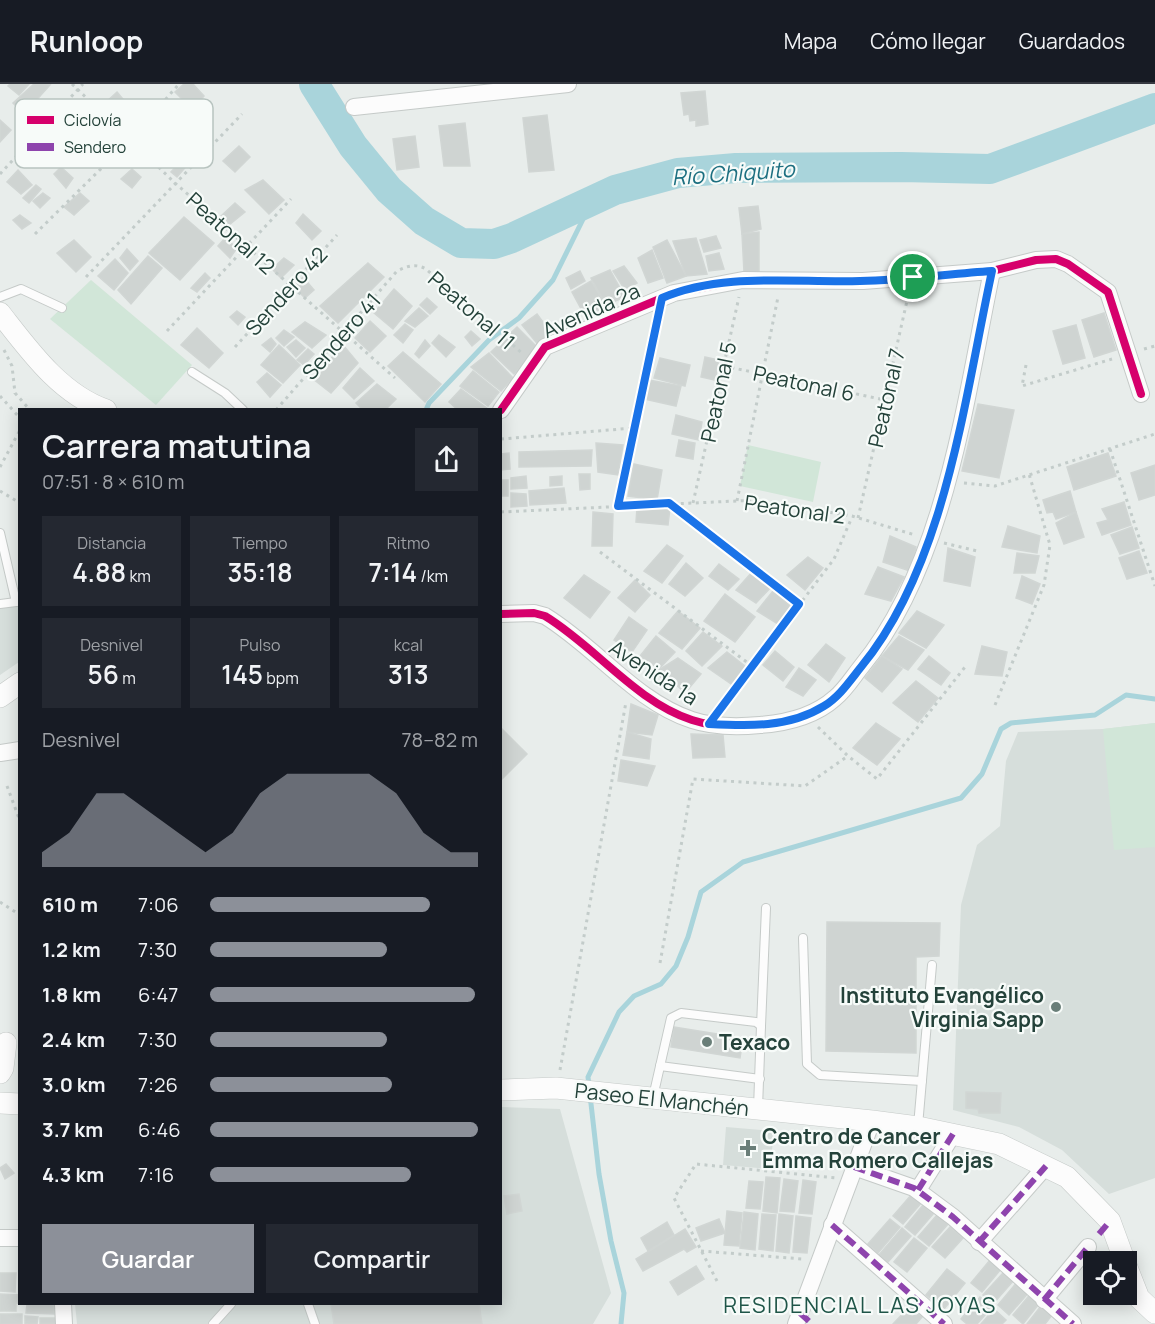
<!DOCTYPE html>
<html lang="es">
<head>
<meta charset="utf-8">
<style>
  :root { --surface:#171b24; --page:#242831; --text:#f1f3f6; --muted:#9ea1a6; --line:#363941; --accent:#8c9099 }
  body { margin:0; font-family:Manrope,sans-serif; background:var(--page); color:var(--text); height:100vh; display:flex; flex-direction:column; font-size:22px; white-space:nowrap }
  * { box-sizing:border-box; margin:0 }
  p { font-size:20px; color:var(--muted) }
  .icon { flex:none; width:33px; height:33px; fill:none; stroke:currentColor; stroke-width:2; stroke-linecap:round; stroke-linejoin:round }
  .map { position:relative; flex:1; overflow:hidden }
  .details { position:absolute; left:18px; top:324px; width:484px; height:897px; display:flex; flex-direction:column; background:var(--surface); border-radius:0px; box-shadow:0 3px 15px #0003 }
  .details>* { flex:none }
  .controls { position:absolute; left:1083px; top:1167px; display:grid; gap:12px }
  .controls a { display:grid; place-items:center; width:54px; height:54px; border-radius:0px; background:var(--surface); box-shadow:0 3px 15px #0003; font-size:30px }
  .pin { position:absolute; display:grid; place-items:center; width:51px; height:51px; color:#fff; margin:-26px; border:3px solid #fff; border-radius:50%; box-shadow:0 2px 6px #0007 }
  .round { display:grid; place-items:center; flex:none; width:63px; height:63px; border-radius:0px; background:var(--page) }
  .overview { display:flex; align-items:center; justify-content:space-between; height:102px; padding:0 24px }
  h1 { font-size:33px; font-weight:600; line-height:45px }
  .stats { display:grid; grid-template-columns:repeat(3,1fr); gap:9px; height:102px; padding:6px 24px }
  .stats div { display:grid; align-content:center; border-radius:0px; background:var(--page); text-align:center }
  .stats b { font-size:26px; font-weight:600 }
  .stats small { font-size:16px; font-weight:400 }
  .stats p { font-size:16px }
  .chart { height:168px; padding:12px 24px }
  .chart p { display:flex; justify-content:space-between }
  .chart svg { width:100%; height:108px; margin-top:6px; fill:var(--accent); opacity:.7 }
  .primary-button { display:flex; gap:12px; margin-top:auto; padding:12px 24px }
  .primary-button a { flex:1; height:69px; border-radius:0px; background:var(--accent); color:#fff; font-size:24px; font-weight:600; line-height:69px; text-align:center }
  .primary-button a+a { background:var(--page); color:var(--text) }
  ul { padding:0 24px; list-style:none; font-size:20px }
  li { display:grid; grid-template-columns:96px 72px 1fr; align-items:center; height:45px }
  li i { height:15px; border-radius:8px; background:var(--accent) }
  header { display:flex; align-items:center; gap:36px; box-sizing:border-box; height:84px; padding:0 30px; background:var(--surface); border-bottom:2px solid var(--line) }
  header strong { font-size:28px }
  nav { display:flex; gap:33px; margin-inline-start:auto; font-size:21px }
  .map>svg:first-child { display:block }
  .built { fill:#d6dedb }
  .green { fill:#d1e6d8 }
  .lines { fill:none; stroke-linecap:round; stroke-linejoin:round }
  .stream { stroke:#a9d4db; stroke-width:5 }
  .river { stroke:#a9d4db; stroke-width:30 }
  .building { fill:#cfd4d2; stroke:#d1d6d4; stroke-width:1.5 }
  .service-casing { stroke:#c5cac8; stroke-width:10 }
  .minor-casing { stroke:#c5cac8; stroke-width:18 }
  .tertiary-casing { stroke:#c5cac8; stroke-width:22 }
  .path { stroke:#c3ccca; stroke-width:3; stroke-dasharray:3 4.5; stroke-linecap:butt }
  .service { stroke:#fcfcfc; stroke-width:8 }
  .minor { stroke:#fcfcfc; stroke-width:16 }
  .tertiary { stroke:#fcfcfc; stroke-width:21 }
  .quiet { stroke:#8e44ad; stroke-width:6; stroke-dasharray:12 6; stroke-linecap:butt }
  .cycleway-casing { stroke:#f7fbf9; stroke-width:11 }
  .cycleway { stroke:#d6006c; stroke-width:8 }
  .route-casing { stroke:#fff; stroke-width:12 }
  .route { stroke:#1a73e8; stroke-width:8 }
  .poi-dot { fill:#697e78; stroke:#f7fbf9; stroke-width:2 }
  .labels { text-anchor:middle; dominant-baseline:central; stroke-width:4.5; stroke-linejoin:round; paint-order:stroke }
  .street-label { font-size:21px; fill:#24423a; stroke:#f7fbf9 }
  .poi-label { font-size:21px; font-weight:bold; fill:#24423a; stroke:#f7fbf9; text-anchor:start }
  .water-label { font-size:22px; font-style:italic; fill:#1c6f80; stroke:#f7fbf9 }
  .neighbourhood-label { font-size:22px; letter-spacing:1.5px; fill:#1f5548; stroke:#f7fbf9 }
  .key { fill:#f7fbf9; stroke:#b8c4c0; stroke-width:1.5 }
  .key-label { font-size:16px; fill:#24423a }
</style>
</head>
<body>
<header>
<strong>Runloop</strong>
<nav><a>Mapa</a><a>Cómo llegar</a><a>Guardados</a></nav>
</header>
<div class="map">
<svg width="1155" height="1240" viewBox="0 0 1155 1240">
  <rect width="100%" height="100%" fill="#e8edeb"/>
  <g class="built">
    <polygon points="19,522 19,578 0,591 0,523"/>
    <polygon points="1155,639 1155,1094 1109,1110 1062,1066 1019,1043 953,1026 961,821 977,761 1000,742 1006,677 1018,648 1103,645"/>
    <polygon points="501,1023 560,1025 611,1209 593,1240 77,1240 75,1220 501,1220"/>
    <polygon points="726,1043 774,1047 770,1085 723,1081"/>
  </g>
  <g class="green">
    <polygon points="91,196 192,281 156,321 50,235"/>
    <polygon points="748,361 821,378 813,418 740,402"/>
    <polygon points="1155,639 1155,763 1114,766 1103,645"/>
  </g>
  <g class="lines">
    <g class="stream">
      <polyline points="426,326 429,319 489,256 519,234 553,196 592,117"/>
      <polyline points="589,1002 588,993 619,928 634,912 661,900 676,882 688,853 701,808 743,778 961,714 982,690 1001,645 1011,639 1095,631 1126,611 1155,615"/>
      <polyline points="590,1011 599,1090 611,1157 624,1209 621,1240"/>
    </g>
    <polyline class="river" points="314,0 353,62 389,106 424,137 461,159 494,160 512,154 615,106 678,89 736,84 901,83 990,85 1155,24"/>
  </g>
  <g class="building">
    <polygon points="10,0 29,0 19,11 8,2"/>
    <polygon points="34,0 50,1 24,30 13,19"/>
    <polygon points="184,0 193,0 204,12 192,25 175,8"/>
    <polygon points="705,7 708,40 696,42 696,36 690,37 689,30 684,31 681,9"/>
    <polygon points="117,8 127,20 115,30 105,19"/>
    <polygon points="547,31 554,86 529,88 523,34"/>
    <polygon points="0,36 11,46 0,58"/>
    <polygon points="465,39 470,82 444,82 439,42"/>
    <polygon points="415,52 419,83 397,86 393,55"/>
    <polygon points="239,62 250,73 235,88 223,77"/>
    <polygon points="184,74 190,78 177,93 171,88"/>
    <polygon points="61,83 73,94 66,104 54,90"/>
    <polygon points="132,85 141,93 132,104 121,95"/>
    <polygon points="18,86 32,101 21,110 7,98"/>
    <polygon points="263,96 284,116 269,130 245,106"/>
    <polygon points="36,101 41,105 29,119 23,114"/>
    <polygon points="43,109 50,114 40,124 33,117"/>
    <polygon points="80,109 89,117 74,131 64,123"/>
    <polygon points="235,119 245,128 229,141 221,132"/>
    <polygon points="758,122 761,145 742,150 739,124"/>
    <polygon points="303,130 321,147 312,156 296,139"/>
    <polygon points="20,131 31,139 22,145 13,136"/>
    <polygon points="184,133 214,159 180,196 149,169"/>
    <polygon points="759,148 759,188 744,188 742,150"/>
    <polygon points="716,152 721,164 704,168 700,156"/>
    <polygon points="225,154 237,164 230,174 218,162"/>
    <polygon points="696,154 707,190 686,192 673,157"/>
    <polygon points="74,156 91,173 76,188 57,169"/>
    <polygon points="667,156 686,192 667,199 653,163"/>
    <polygon points="127,165 138,177 130,186 120,174"/>
    <polygon points="652,166 663,194 648,199 638,174"/>
    <polygon points="719,169 724,185 709,187 706,172"/>
    <polygon points="148,172 162,184 131,220 118,206"/>
    <polygon points="284,174 294,181 281,194 272,185"/>
    <polygon points="115,175 128,189 114,206 98,192"/>
    <polygon points="368,179 384,193 338,239 320,222"/>
    <polygon points="624,182 637,199 625,206 613,187"/>
    <polygon points="610,186 625,213 606,221 591,194"/>
    <polygon points="580,187 585,197 571,205 566,194"/>
    <polygon points="205,189 210,194 197,208 191,204"/>
    <polygon points="303,193 314,206 305,214 294,203"/>
    <polygon points="591,197 606,221 586,234 572,208"/>
    <polygon points="394,205 412,222 393,245 374,229"/>
    <polygon points="427,214 437,223 430,230 420,221"/>
    <polygon points="419,224 428,232 415,243 405,237"/>
    <polygon points="237,227 245,233 238,241 230,233"/>
    <polygon points="1104,229 1116,266 1094,273 1082,236"/>
    <polygon points="537,230 554,253 540,263 522,241"/>
    <polygon points="370,237 386,252 370,268 355,254"/>
    <polygon points="305,238 326,251 312,264 292,248"/>
    <polygon points="405,240 413,246 403,259 394,251"/>
    <polygon points="1076,241 1085,274 1063,280 1053,247"/>
    <polygon points="517,243 538,264 514,290 491,268"/>
    <polygon points="197,244 223,269 209,284 181,261"/>
    <polygon points="284,246 294,253 284,262 276,254"/>
    <polygon points="471,247 480,255 472,262 465,253"/>
    <polygon points="439,251 455,263 446,273 432,259"/>
    <polygon points="271,254 276,260 270,268 262,261"/>
    <polygon points="296,256 305,264 296,273 287,263"/>
    <polygon points="425,256 430,262 419,274 415,270"/>
    <polygon points="279,261 300,281 283,299 261,281"/>
    <polygon points="343,261 358,279 331,309 313,295"/>
    <polygon points="308,265 314,270 304,281 297,276"/>
    <polygon points="403,268 441,300 425,318 388,282"/>
    <polygon points="489,269 513,294 501,307 471,283"/>
    <polygon points="705,273 719,276 715,296 701,293"/>
    <polygon points="660,274 690,281 685,302 654,294"/>
    <polygon points="360,284 374,297 354,315 343,304"/>
    <polygon points="473,287 499,308 488,322 460,302"/>
    <polygon points="267,289 281,301 270,313 257,298"/>
    <polygon points="649,296 681,302 676,322 644,315"/>
    <polygon points="377,300 396,315 385,326 363,326 356,319"/>
    <polygon points="461,305 488,325 458,326 449,318"/>
    <polygon points="978,320 1014,326 999,394 962,387"/>
    <polygon points="676,331 702,338 699,356 672,350"/>
    <polygon points="679,356 695,359 693,375 676,372"/>
    <polygon points="596,359 623,361 618,391 598,388"/>
    <polygon points="592,366 591,382 519,383 519,368"/>
    <polygon points="509,369 510,385 501,386 501,370"/>
    <polygon points="1108,369 1116,392 1074,406 1067,383"/>
    <polygon points="634,380 662,386 657,416 628,412"/>
    <polygon points="1155,381 1155,411 1139,416 1131,389"/>
    <polygon points="579,390 590,390 590,405 580,406"/>
    <polygon points="526,392 527,404 511,405 511,394"/>
    <polygon points="562,392 562,401 550,402 550,393"/>
    <rect x="501" y="396" width="7" height="16"/>
    <polygon points="564,404 566,419 530,421 529,407"/>
    <polygon points="1070,407 1076,428 1056,435 1053,428 1047,429 1043,416"/>
    <polygon points="511,409 526,410 527,422 511,423"/>
    <polygon points="1124,418 1131,441 1102,451 1097,439 1108,436 1102,425"/>
    <polygon points="637,424 670,424 668,441 636,438"/>
    <polygon points="593,428 613,430 612,462 592,462"/>
    <polygon points="1076,428 1084,453 1064,460 1056,439"/>
    <polygon points="1008,442 1040,452 1037,469 1002,463"/>
    <polygon points="1132,443 1139,464 1120,470 1111,451"/>
    <polygon points="890,452 916,463 910,487 883,478"/>
    <polygon points="667,461 683,472 662,499 644,487"/>
    <polygon points="948,464 975,473 970,502 944,497"/>
    <polygon points="1139,467 1147,489 1127,495 1119,474"/>
    <polygon points="1017,469 1039,472 1035,489 1014,489"/>
    <polygon points="808,473 823,484 805,506 787,491"/>
    <polygon points="686,479 703,494 685,512 669,500"/>
    <polygon points="719,480 739,495 728,506 709,492"/>
    <polygon points="878,483 904,493 891,517 865,510"/>
    <polygon points="752,488 772,502 756,519 736,506"/>
    <polygon points="584,491 610,508 590,534 564,514"/>
    <polygon points="1022,492 1040,500 1032,520 1016,514"/>
    <polygon points="635,496 650,511 635,528 618,514"/>
    <polygon points="773,507 793,524 778,540 757,527"/>
    <polygon points="725,510 755,533 735,558 704,537"/>
    <polygon points="678,527 700,544 682,565 659,549"/>
    <polygon points="917,527 944,541 926,564 899,549"/>
    <polygon points="629,533 647,546 632,568 614,556"/>
    <polygon points="703,548 722,562 702,582 686,567"/>
    <polygon points="656,552 675,568 659,585 640,572"/>
    <polygon points="899,552 924,566 908,586 882,572"/>
    <polygon points="826,560 845,574 829,598 808,581"/>
    <polygon points="982,562 1007,568 1002,592 975,590"/>
    <polygon points="775,567 794,583 783,597 763,581"/>
    <polygon points="727,568 746,583 734,602 708,584"/>
    <polygon points="882,572 902,585 882,608 865,594"/>
    <polygon points="929,572 950,589 941,601 918,585"/>
    <polygon points="678,574 701,590 685,609 670,595 666,596 654,589"/>
    <polygon points="799,584 816,596 803,612 786,603"/>
    <polygon points="916,597 938,614 918,638 893,619"/>
    <polygon points="631,620 658,631 652,651 627,648"/>
    <polygon points="876,639 900,655 877,681 853,664"/>
    <polygon points="501,644 527,670 501,696"/>
    <polygon points="627,648 651,655 649,675 623,671"/>
    <polygon points="691,650 723,651 725,673 693,674"/>
    <polygon points="621,676 655,682 647,702 618,697"/>
    <polygon points="827,838 940,839 939,872 916,873 916,969 826,967"/>
    <polygon points="674,943 743,954 740,974 671,963"/>
    <polygon points="966,1008 1001,1009 1000,1029 979,1029 978,1025 966,1024"/>
    <polygon points="6,1080 14,1089 5,1095 0,1084"/>
    <polygon points="766,1093 780,1094 777,1129 763,1127"/>
    <polygon points="784,1095 798,1097 794,1128 780,1127"/>
    <polygon points="803,1096 816,1098 812,1130 799,1129"/>
    <polygon points="749,1097 763,1098 760,1125 746,1124"/>
    <polygon points="519,1110 522,1127 507,1130 504,1112"/>
    <polygon points="912,1110 922,1118 903,1140 893,1132"/>
    <polygon points="923,1121 933,1130 915,1151 905,1143"/>
    <polygon points="727,1127 742,1129 739,1162 724,1161"/>
    <polygon points="744,1128 758,1130 755,1166 740,1164"/>
    <polygon points="762,1130 776,1131 773,1167 759,1165"/>
    <polygon points="779,1130 793,1132 789,1169 776,1167"/>
    <polygon points="937,1131 948,1140 929,1162 918,1153"/>
    <polygon points="796,1132 811,1134 807,1169 793,1168"/>
    <polygon points="719,1135 725,1149 701,1157 696,1144"/>
    <polygon points="890,1135 900,1143 878,1169 868,1160"/>
    <polygon points="667,1138 674,1151 648,1167 641,1154"/>
    <polygon points="950,1143 963,1154 945,1174 932,1163"/>
    <polygon points="902,1144 911,1152 888,1178 879,1171"/>
    <polygon points="685,1145 696,1163 687,1168 684,1165 643,1187 636,1175"/>
    <polygon points="914,1154 927,1164 907,1188 894,1178"/>
    <polygon points="990,1176 1001,1185 982,1208 971,1199"/>
    <polygon points="696,1182 704,1195 678,1211 670,1198"/>
    <polygon points="947,1185 965,1199 944,1225 926,1211"/>
    <polygon points="0,1189 16,1189 15,1208 0,1207"/>
    <polygon points="1003,1189 1013,1197 993,1220 983,1211"/>
    <polygon points="1018,1197 1030,1207 1009,1231 998,1221"/>
    <polygon points="1032,1208 1042,1216 1023,1240 1013,1231"/>
    <polygon points="0,1210 20,1211 21,1220 16,1219 16,1227 0,1227"/>
    <polygon points="980,1213 992,1223 977,1240 967,1240 961,1235"/>
    <polygon points="1044,1218 1056,1226 1045,1240 1027,1240"/>
    <polygon points="27,1220 54,1220 54,1230 26,1229"/>
    <polygon points="331,1220 479,1220 482,1240 334,1240"/>
    <polygon points="910,1222 922,1233 916,1240 893,1240"/>
    <polygon points="994,1225 1006,1236 1002,1240 981,1240"/>
    <rect x="0" y="1230" width="22" height="10"/>
    <polygon points="25,1232 38,1233 37,1240 25,1240"/>
    <polygon points="40,1234 60,1234 59,1240 40,1240"/>
  </g>
  <g class="lines">
    <g class="service-casing">
      <g id="service">
        <polyline points="0,213 21,205 62,224"/>
        <polyline points="192,288 225,309 243,326"/>
        <polyline points="0,449 16,518 20,517"/>
        <polyline points="0,520 16,518"/>
        <polyline points="803,854 807,980 820,991 922,997"/>
        <polyline points="761,942 766,824"/>
        <polyline points="660,982 760,995"/>
        <polyline points="653,1013 671,934 681,929 756,938 761,942 758,1024"/>
        <polyline points="918,1042 932,881"/>
        <polyline points="308,1220 315,1240"/>
        <polyline points="213,1240 231,1220"/>
      </g>
    </g>
    <g class="minor-casing">
      <g id="minor">
        <polyline points="354,23 568,0"/>
        <polyline points="501,326 545,263 674,209 743,196 863,197 992,187 1036,176 1056,175 1068,180 1108,208 1141,310"/>
        <path d="M501,530L534,529L545,532C596,563 635,617 692,636C713,643 738,643 760,641C786,639 815,632 835,614C845,606 853,593 861,583C946,480 965,316 992,187"/>
        <polyline points="0,669 20,666"/>
        <polyline points="854,1083 914,1104 953,1133 1073,1240"/>
        <polyline points="918,1106 953,1050"/>
        <polyline points="832,1141 944,1240"/>
        <polyline points="0,1154 20,1154"/>
        <polyline points="979,1158 1046,1082"/>
        <polyline points="1044,1216 1088,1163"/>
        <polyline points="63,1220 64,1240"/>
        <polyline points="796,1240 872,1037"/>
      </g>
    </g>
    <g class="tertiary-casing">
      <g id="tertiary">
        <path d="M0,229C29,266 60,310 106,326"/>
        <polyline points="0,613 20,599"/>
        <polyline points="0,989 3,984 6,959"/>
        <polyline points="501,1006 556,1004 872,1037 918,1043 999,1060 1067,1093 1110,1137 1125,1178"/>
        <polyline points="0,1019 20,1020"/>
        <polyline points="1126,1181 1139,1214 1155,1229"/>
      </g>
    </g>
    <g class="path">
      <polyline points="72,0 175,99 395,294"/>
      <polyline points="0,90 83,0"/>
      <polyline points="35,150 130,56 179,0"/>
      <polyline points="86,193 242,30"/>
      <polyline points="167,247 291,115"/>
      <polyline points="235,263 337,151"/>
      <polyline points="1144,265 1155,262"/>
      <polyline points="4,266 12,282 15,309 30,326"/>
      <polyline points="1026,281 1022,302 1112,275"/>
      <polyline points="724,282 885,316"/>
      <polyline points="0,312 20,334"/>
      <path d="M276,326L397,187C408,182 415,179 426,185L523,270"/>
      <polyline points="501,355 634,344"/>
      <polyline points="1110,365 1155,502"/>
      <polyline points="0,383 20,346"/>
      <polyline points="964,399 995,402 1155,350"/>
      <polyline points="0,407 20,419"/>
      <polyline points="737,417 778,213"/>
      <polyline points="693,419 739,213"/>
      <polyline points="670,420 799,520"/>
      <polyline points="618,422 658,233"/>
      <polyline points="501,428 758,416 852,432 915,451"/>
      <polyline points="858,434 909,208"/>
      <polyline points="944,459 977,467"/>
      <polyline points="600,468 752,582"/>
      <polyline points="995,621 1044,501 1050,461 1029,390"/>
      <polyline points="721,624 834,475 852,433"/>
      <polyline points="818,643 848,672 877,695 965,583"/>
      <polyline points="7,702 20,737"/>
      <polyline points="0,818 20,831"/>
      <polyline points="660,879 693,695 805,702 848,672"/>
      <polyline points="560,986 626,618"/>
      <polyline points="701,1167 802,1175"/>
      <polyline points="717,1197 674,1114 696,1080 836,1094"/>
    </g>
    <use href="#service" class="service"/>
    <use href="#minor" class="minor"/>
    <use href="#tertiary" class="tertiary"/>
    <g class="quiet">
      <polyline points="854,1083 914,1104 953,1133 1073,1240"/>
      <polyline points="918,1106 953,1050"/>
      <polyline points="832,1141 944,1240"/>
      <polyline points="1099,1150 1110,1137"/>
      <polyline points="979,1158 1046,1082"/>
      <polyline points="1044,1216 1088,1163"/>
      <polyline points="800,1229 812,1240"/>
    </g>
    <g class="cycleway-casing">
      <g id="cycleway">
        <polyline points="501,326 545,263 674,209 743,196 863,197 992,187 1036,176 1056,175 1068,180 1108,208 1141,310"/>
        <path d="M501,530L534,529L545,532C596,563 635,617 692,636C713,643 738,643 760,641C786,639 815,632 835,614C845,606 853,593 861,583C946,480 965,316 992,187"/>
      </g>
    </g>
    <use href="#cycleway" class="cycleway"/>
  </g>
  <g class="lines">
    <g class="route-casing">
      <path id="route" d="M992,187C964,316 946,480 861,583C849,598 839,613 824,622C789,644 748,642 709,640L799,520L669,419L618,422L662,214C723,188 795,199 860,197C904,196 948,190 992,187Z"/>
    </g>
    <use href="#route" class="route"/>
  </g>
  <g class="poi-dot">
    <circle cx="1056" cy="923" r="6"/>
    <circle cx="707" cy="958" r="6"/>
    <path d="M745 1055h6v6h6v6h-6v6h-6v-6h-6v-6h6z"/>
  </g>
  <g class="labels">
    <g class="street-label">
      <text transform="translate(231 149) rotate(42)">Peatonal 12</text>
      <text transform="translate(286 207) rotate(-48)">Sendero 42</text>
      <text transform="translate(472 226) rotate(41)">Peatonal 11</text>
      <text transform="translate(591 226) rotate(-24)">Avenida 2a</text>
      <text transform="translate(341 252) rotate(-49)">Sendero 41</text>
      <text transform="translate(804 299) rotate(12)">Peatonal 6</text>
      <text transform="translate(718 308) rotate(-78)">Peatonal 5</text>
      <text transform="translate(886 314) rotate(-77)">Peatonal 7</text>
      <text transform="translate(795 425) rotate(8)">Peatonal 2</text>
      <text transform="translate(654 588) rotate(33)">Avenida 1a</text>
      <text transform="translate(662 1015) rotate(6)">Paseo El Manchén</text>
    </g>
    <g class="poi-label">
      <text x="1044" y="911" text-anchor="end">Instituto Evangélico<tspan x="1044" dy="24">Virginia Sapp</tspan></text>
      <text x="719" y="958">Texaco</text>
      <text x="762" y="1052">Centro de Cancer<tspan x="762" dy="24">Emma Romero Callejas</tspan></text>
    </g>
    <g class="water-label">
      <text transform="translate(733 89) rotate(-4)">Río Chiquito</text>
    </g>
    <g class="neighbourhood-label">
      <text x="860" y="1221">RESIDENCIAL LAS JOYAS</text>
    </g>
  </g>
  <rect x="15" y="15" width="198" height="69" rx="9" class="key"/>
  <rect x="27" y="32" width="27" height="8" fill="#d6006c"/>
  <rect x="27" y="59" width="27" height="8" fill="#8e44ad"/>
  <g class="key-label">
    <text x="64" y="42">Ciclovía</text>
    <text x="64" y="69">Sendero</text>
  </g>
</svg>
<div class="controls">
<a><svg class="icon" aria-label="locate" viewBox="0 0 24 24"><circle cx="12" cy="12" r="6"/><path d="M12 2v4M12 18v4M2 12h4M18 12h4"/></svg></a>
</div>
<div class="pin" style="left:913px;top:193px;background:#1e9e55"><svg class="icon" aria-label="arrive" viewBox="0 0 24 24"><path d="M6 21V4h12l-3 4 3 4H6"/></svg></div>
<section class="details">
<div class="overview"><div><h1>Carrera matutina</h1><p>07:51 · 8 × 610 m</p></div><a class="round"><svg class="icon" aria-label="share" viewBox="0 0 24 24"><path d="M12 15V3M7 8l5-5 5 5M5 13v7h14v-7"/></svg></a></div>
<div class="stats">
<div><p>Distancia</p><b>4.88<small> km</small></b></div>
<div><p>Tiempo</p><b>35:18</b></div>
<div><p>Ritmo</p><b>7:14<small> /km</small></b></div>
</div>
<div class="stats">
<div><p>Desnivel</p><b>56<small> m</small></b></div>
<div><p>Pulso</p><b>145<small> bpm</small></b></div>
<div><p>kcal</p><b>313</b></div>
</div>
<div class="chart"><p><span>Desnivel</span>78–82 m</p>
<svg viewBox="0 0 160 44" preserveAspectRatio="none"><path d="M0 44V38L10 30L20 14L30 14L40 22L50 30L60 38L70 30L80 14L90 6L100 6L110 6L120 6L130 14L140 30L150 38L160 38V44z"/></svg>
</div>
<ul>
<li><b>610 m</b>7:06<i style="width:82%"></i></li>
<li><b>1.2 km</b>7:30<i style="width:66%"></i></li>
<li><b>1.8 km</b>6:47<i style="width:99%"></i></li>
<li><b>2.4 km</b>7:30<i style="width:66%"></i></li>
<li><b>3.0 km</b>7:26<i style="width:68%"></i></li>
<li><b>3.7 km</b>6:46<i style="width:100%"></i></li>
<li><b>4.3 km</b>7:16<i style="width:75%"></i></li>
</ul>
<div class="primary-button"><a>Guardar</a><a>Compartir</a></div>
</section>
</div>
</body>
</html>
